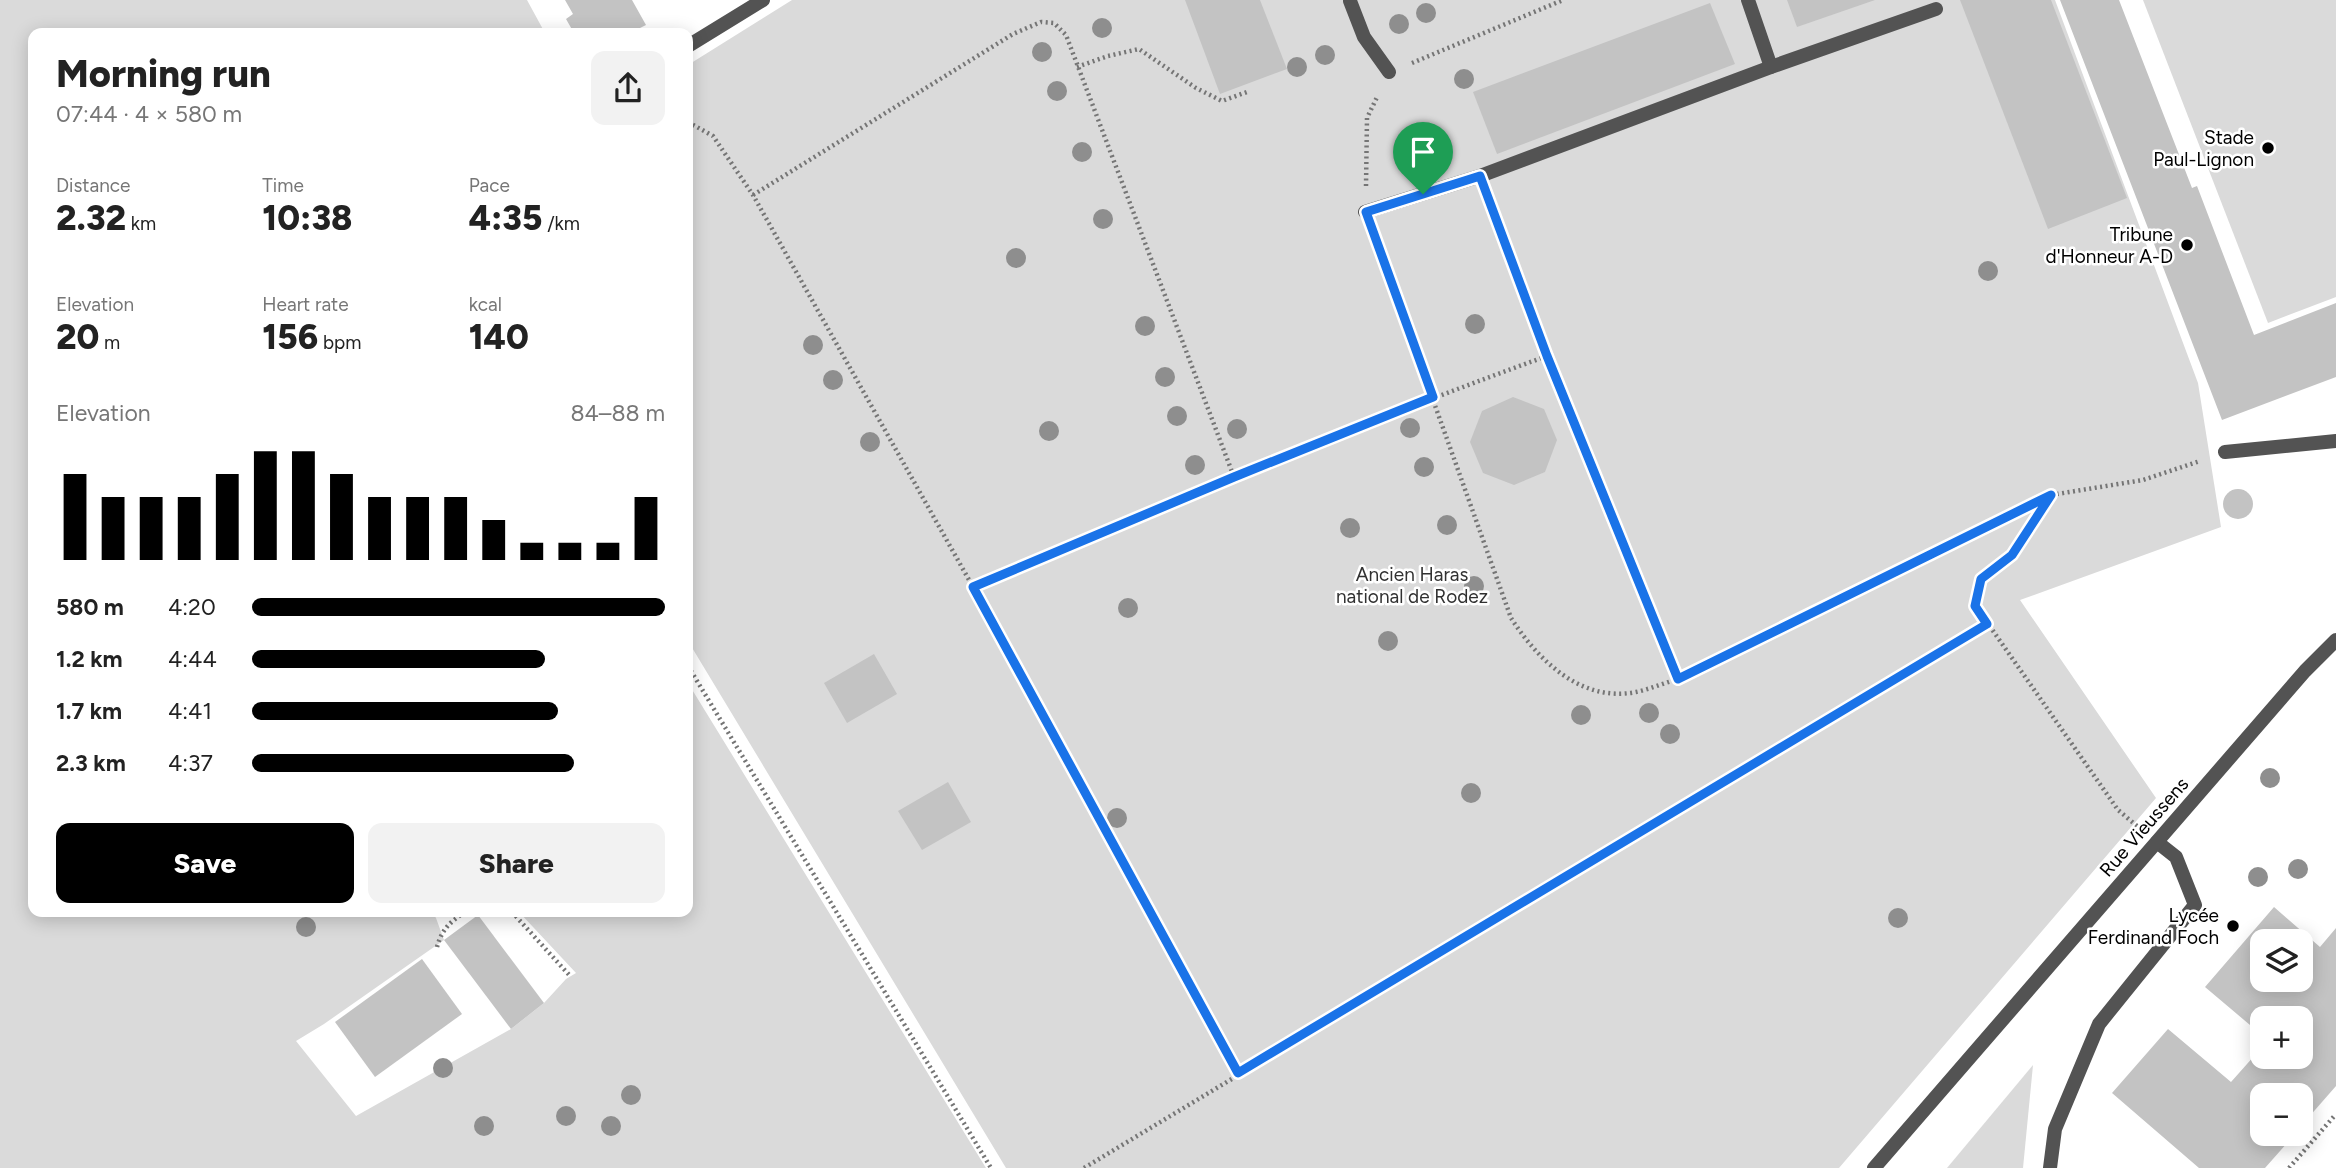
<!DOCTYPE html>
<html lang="en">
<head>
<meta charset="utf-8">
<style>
  :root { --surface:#fff; --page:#f2f2f2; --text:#222; --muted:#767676; --accent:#000 }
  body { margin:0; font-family:Figtree,sans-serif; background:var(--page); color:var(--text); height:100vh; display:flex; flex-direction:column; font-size:26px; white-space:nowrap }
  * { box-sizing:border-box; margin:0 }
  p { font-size:23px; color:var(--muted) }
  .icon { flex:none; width:38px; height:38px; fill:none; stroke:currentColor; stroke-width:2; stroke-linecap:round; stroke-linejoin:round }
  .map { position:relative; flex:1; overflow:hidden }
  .details { position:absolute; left:28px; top:28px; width:665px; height:889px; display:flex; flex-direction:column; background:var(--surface); border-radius:14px; box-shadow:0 4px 18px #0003 }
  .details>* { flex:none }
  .controls { position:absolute; left:2250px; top:929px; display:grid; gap:14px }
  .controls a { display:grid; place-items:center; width:63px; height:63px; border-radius:14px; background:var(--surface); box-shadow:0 4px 18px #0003; font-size:35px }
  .pin { position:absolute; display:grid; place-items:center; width:60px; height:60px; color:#fff; margin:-72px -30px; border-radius:50% 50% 50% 0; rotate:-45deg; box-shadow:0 0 7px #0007 }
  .pin .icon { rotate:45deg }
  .round { display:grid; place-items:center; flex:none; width:74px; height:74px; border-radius:14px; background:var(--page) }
  .summary { display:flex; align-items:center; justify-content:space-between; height:119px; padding:0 28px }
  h1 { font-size:38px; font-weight:800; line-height:52px }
  .figures { display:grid; grid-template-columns:repeat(3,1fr); gap:10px; height:119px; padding:7px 28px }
  .figures div { display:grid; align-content:center }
  .figures b { font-size:35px; font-weight:800 }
  .figures small { font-size:19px; font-weight:400 }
  .figures p { font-size:19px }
  .chart { height:196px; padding:14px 28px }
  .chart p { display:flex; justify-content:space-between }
  .chart svg { width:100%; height:126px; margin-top:7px; stroke:var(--accent); stroke-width:6 }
  .cta { display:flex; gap:14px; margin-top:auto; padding:14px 28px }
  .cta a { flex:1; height:80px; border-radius:14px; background:var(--accent); color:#fff; font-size:28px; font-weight:800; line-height:80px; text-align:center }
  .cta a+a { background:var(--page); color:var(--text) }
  ul { padding:0 28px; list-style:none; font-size:23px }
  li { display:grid; grid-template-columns:112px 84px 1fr; align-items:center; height:52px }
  li i { height:18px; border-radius:9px; background:var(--accent) }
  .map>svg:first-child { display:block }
  .green { fill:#dadada }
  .building { fill:#c3c3c3; fill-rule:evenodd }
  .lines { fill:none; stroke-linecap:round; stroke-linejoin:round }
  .path { stroke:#757575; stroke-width:4.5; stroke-dasharray:2 3.5; stroke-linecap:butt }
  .service { stroke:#535353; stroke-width:14 }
  .minor { stroke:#535353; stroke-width:14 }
  .tree { fill:#8e8e8e }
  .route-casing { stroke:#fff; stroke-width:14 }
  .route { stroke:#1a73e8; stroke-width:9 }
  .poi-dot { fill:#000; stroke:#fff; stroke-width:2.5 }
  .labels { text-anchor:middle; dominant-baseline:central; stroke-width:5; stroke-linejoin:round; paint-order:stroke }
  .poi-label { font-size:19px; fill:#000; stroke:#fff; text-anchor:end }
  .park-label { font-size:19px; fill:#313131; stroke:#fff }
  .street-label { font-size:19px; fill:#000; stroke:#fff }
</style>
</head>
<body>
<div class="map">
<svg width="2336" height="1168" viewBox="0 0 2336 1168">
  <rect width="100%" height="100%" fill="#fff"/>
  <g class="green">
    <polygon points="0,0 527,0 545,33 33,33 33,912 432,912 436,918 444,940 324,1024 296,1041 356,1116 511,1029 544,1003 566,979 576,973 519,912 688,912 688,683 986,1168 0,1168"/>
    <polygon points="792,0 2055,0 2198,383 2221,527 2020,600 2156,798 1839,1168 1006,1168 688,641 688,65"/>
    <polygon points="2143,0 2336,0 2336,297 2268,323"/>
    <polygon points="2033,1065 2023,1168 1947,1168"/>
  </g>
  <g class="building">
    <polygon points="565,0 632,0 646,25 630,33 627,33 624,29 617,33 574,33 566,19 573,14"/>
    <polygon points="1185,0 1260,0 1287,69 1220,94"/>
    <polygon points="1787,0 1875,0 1797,27"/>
    <polygon points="1960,0 2051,0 2127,198 2048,229"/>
    <polygon points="2060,0 2119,0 2192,188 2197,186 2254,335 2336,303 2336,377 2222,420"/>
    <polygon points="1710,3 1735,64 1497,154 1473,92"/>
    <polygon points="1513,397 1544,409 1557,440 1545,472 1514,485 1483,473 1470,442 1482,411"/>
    <circle cx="2238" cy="504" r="15"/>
    <polygon points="874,654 897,694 847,723 824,683"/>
    <polygon points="948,782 971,822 922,850 898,811"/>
    <path d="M2274,907L2320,947L2336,928V1086L2301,1126V1096H2263V1134H2295L2265,1168H2199L2112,1093L2168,1029L2231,1082L2263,1046V1057H2301V1018H2263V1036L2205,987ZM2263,942H2301V980H2263Z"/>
    <polygon points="478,915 544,1003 511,1029 444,940"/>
    <polygon points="422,959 462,1014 375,1077 335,1022"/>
  </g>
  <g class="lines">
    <g class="path">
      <polyline points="1412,63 1563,0"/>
      <polyline points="1077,67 1108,56 1139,49 1196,88 1222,101 1247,92"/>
      <path d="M688,122L713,136L753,195L973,587C1163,506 1353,426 1547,356"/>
      <polyline points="1366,186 1367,118 1378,95"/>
      <polyline points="753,195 1013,34 1041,22 1054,23 1066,35 1234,477"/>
      <polyline points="1488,200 1547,356 1678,679"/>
      <path d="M1374,235L1511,618C1538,660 1581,703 1636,692C1650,689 1664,683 1678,679L2051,495"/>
      <polyline points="973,587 1238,1073"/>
      <polyline points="688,666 991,1168"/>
      <polyline points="2137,826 2118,810 1975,605 1981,579 2012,555 2051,495 2143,480 2200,461"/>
      <polyline points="512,912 571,977"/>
      <path d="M437,947C442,929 450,922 465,912"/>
      <polyline points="1084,1168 1987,624"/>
      <polyline points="2289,1168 2336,1114"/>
    </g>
    <g class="service">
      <polyline points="1748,0 1771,67"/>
      <polyline points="1350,1 1364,37 1389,72"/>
      <polyline points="1365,212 1480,176 1771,67 1936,9"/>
      <polyline points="2225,452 2336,441"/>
      <polyline points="2050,1168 2055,1129 2099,1024 2195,905 2176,857 2157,842"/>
    </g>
    <g class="minor">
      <polyline points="688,46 763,0"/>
      <polyline points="1874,1168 2305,671 2336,640"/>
    </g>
  </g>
  <g class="tree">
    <circle cx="1426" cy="13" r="10"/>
    <circle cx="1399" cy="24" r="10"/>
    <circle cx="1102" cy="28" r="10"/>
    <circle cx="1042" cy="52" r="10"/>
    <circle cx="1325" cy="55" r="10"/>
    <circle cx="1297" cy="67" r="10"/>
    <circle cx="1464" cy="79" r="10"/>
    <circle cx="1057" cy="91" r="10"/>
    <circle cx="1082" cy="152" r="10"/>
    <circle cx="1103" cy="219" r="10"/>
    <circle cx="1016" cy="258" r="10"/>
    <circle cx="1988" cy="271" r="10"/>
    <circle cx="1475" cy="324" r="10"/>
    <circle cx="1145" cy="326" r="10"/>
    <circle cx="813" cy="345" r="10"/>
    <circle cx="1165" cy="377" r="10"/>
    <circle cx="833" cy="380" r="10"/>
    <circle cx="1177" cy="416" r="10"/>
    <circle cx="1410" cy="428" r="10"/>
    <circle cx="1237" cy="429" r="10"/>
    <circle cx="1049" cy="431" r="10"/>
    <circle cx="870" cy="442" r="10"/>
    <circle cx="1195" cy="465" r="10"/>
    <circle cx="1424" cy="467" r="10"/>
    <circle cx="1447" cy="525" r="10"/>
    <circle cx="1350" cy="528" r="10"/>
    <circle cx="1474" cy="586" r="10"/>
    <circle cx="1128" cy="608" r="10"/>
    <circle cx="1388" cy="641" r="10"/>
    <circle cx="1649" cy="713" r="10"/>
    <circle cx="1581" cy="715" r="10"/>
    <circle cx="1670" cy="734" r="10"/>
    <circle cx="2270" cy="778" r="10"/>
    <circle cx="1471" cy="793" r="10"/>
    <circle cx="1117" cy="818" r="10"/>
    <circle cx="2298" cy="869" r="10"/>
    <circle cx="2258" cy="877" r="10"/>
    <circle cx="1898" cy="918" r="10"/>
    <circle cx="306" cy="927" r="10"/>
    <circle cx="443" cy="1068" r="10"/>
    <circle cx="631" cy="1095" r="10"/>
    <circle cx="566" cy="1116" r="10"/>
    <circle cx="484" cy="1126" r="10"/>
    <circle cx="611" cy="1126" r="10"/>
  </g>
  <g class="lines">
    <g class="route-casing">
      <polygon id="route" points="1480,176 1547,356 1678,679 2051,495 2012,555 1981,579 1975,606 1987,624 1238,1073 973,587 1234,477 1433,397 1366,212"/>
    </g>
    <use href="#route" class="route"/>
  </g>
  <g class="poi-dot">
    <circle cx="2268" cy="148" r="7"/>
    <circle cx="2187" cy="245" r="7"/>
    <circle cx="2233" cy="926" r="7"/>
  </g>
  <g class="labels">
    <g class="poi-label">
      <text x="2254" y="137">Stade<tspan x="2254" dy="22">Paul-Lignon</tspan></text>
      <text x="2173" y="234">Tribune<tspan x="2173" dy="22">d'Honneur A-D</tspan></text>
      <text x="2219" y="915">Lycée<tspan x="2219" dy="22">Ferdinand Foch</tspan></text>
    </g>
    <g class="park-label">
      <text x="1412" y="574">Ancien Haras<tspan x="1412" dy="22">national de Rodez</tspan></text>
    </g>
    <g class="street-label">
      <text transform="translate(2144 827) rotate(-49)">Rue Vieussens</text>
    </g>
  </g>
</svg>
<div class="controls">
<a><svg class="icon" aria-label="layers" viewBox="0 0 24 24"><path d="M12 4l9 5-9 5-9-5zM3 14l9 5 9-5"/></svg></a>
<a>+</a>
<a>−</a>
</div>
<div class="pin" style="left:1423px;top:194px;background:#1e9e55"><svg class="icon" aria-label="arrive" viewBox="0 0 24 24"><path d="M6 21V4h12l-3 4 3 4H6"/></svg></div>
<section class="details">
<div class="summary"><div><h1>Morning run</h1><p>07:44 · 4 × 580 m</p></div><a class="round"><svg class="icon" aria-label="share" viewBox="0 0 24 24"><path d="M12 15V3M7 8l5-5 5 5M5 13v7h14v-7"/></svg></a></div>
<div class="figures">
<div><p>Distance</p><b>2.32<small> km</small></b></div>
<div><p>Time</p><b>10:38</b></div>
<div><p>Pace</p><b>4:35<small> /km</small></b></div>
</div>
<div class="figures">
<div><p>Elevation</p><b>20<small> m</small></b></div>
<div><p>Heart rate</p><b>156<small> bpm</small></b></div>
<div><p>kcal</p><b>140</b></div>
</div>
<div class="chart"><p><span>Elevation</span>84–88 m</p>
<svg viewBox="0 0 160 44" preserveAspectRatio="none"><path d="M5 44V14M15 44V22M25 44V22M35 44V22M45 44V14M55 44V6M65 44V6M75 44V14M85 44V22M95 44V22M105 44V22M115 44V30M125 44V38M135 44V38M145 44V38M155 44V22"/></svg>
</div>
<ul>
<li><b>580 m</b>4:20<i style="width:100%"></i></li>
<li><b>1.2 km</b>4:44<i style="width:71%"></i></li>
<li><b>1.7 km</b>4:41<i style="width:74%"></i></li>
<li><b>2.3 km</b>4:37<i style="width:78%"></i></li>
</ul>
<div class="cta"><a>Save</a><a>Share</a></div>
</section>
</div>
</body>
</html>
